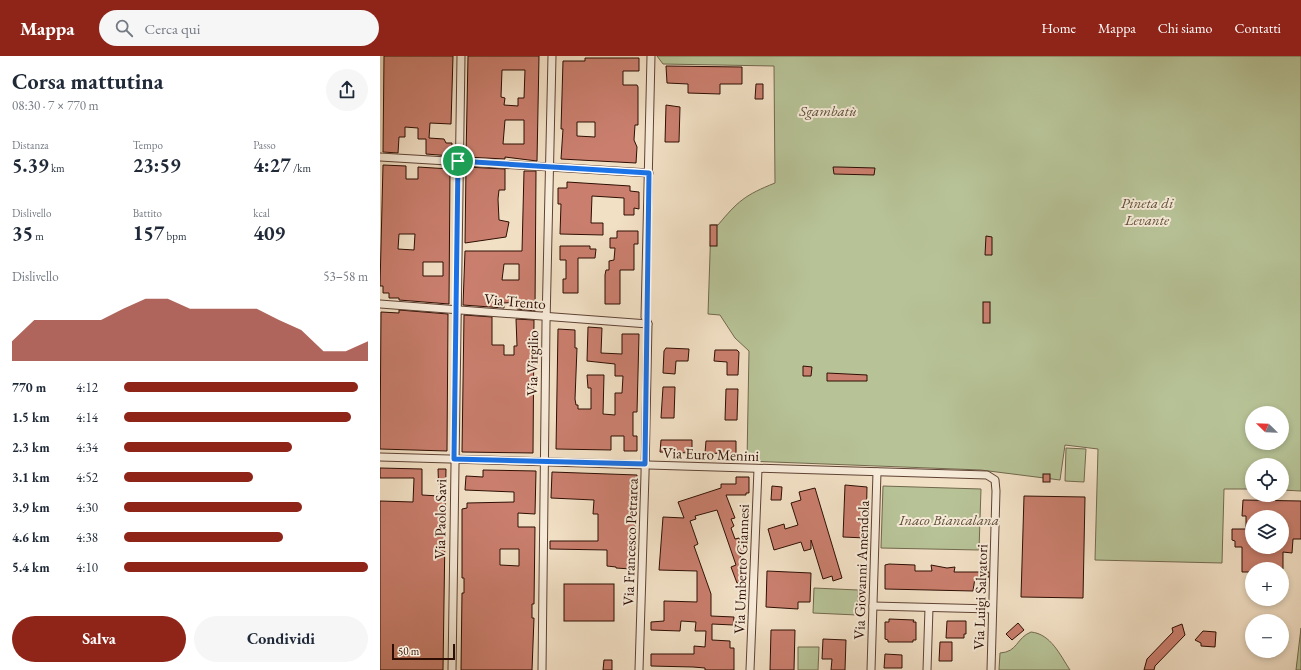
<!DOCTYPE html>
<html lang="it">
<head>
<meta charset="utf-8">
<style>
  :root { --surface:#fff; --page:#f6f6f7; --text:#1f2937; --muted:#747a83; --accent:#8f2418 }
  body { margin:0; font-family:"EB Garamond",serif; background:var(--page); color:var(--text); height:100vh; display:flex; flex-direction:column; font-size:15px; white-space:nowrap }
  * { box-sizing:border-box; margin:0 }
  p { font-size:13px; color:var(--muted) }
  .icon { flex:none; width:22px; height:22px; fill:none; stroke:currentColor; stroke-width:2; stroke-linecap:round; stroke-linejoin:round }
  .map { position:relative; flex:1; overflow:hidden }
  .panel { display:flex; flex-direction:column; background:var(--surface); width:380px }
  .panel>* { flex:none }
  .needle { width:26px; rotate:293deg }
  .tools { position:absolute; left:865px; top:350px; display:grid; gap:8px }
  .tools a { display:grid; place-items:center; width:44px; height:44px; border-radius:50%; background:var(--surface); box-shadow:0 2px 6px #0003; font-size:20px }
  .scale { position:absolute; left:12px; bottom:10px; width:63px; box-sizing:border-box; padding-left:4px; border:2px solid #2e0e03; border-top:0; font-size:11px; line-height:14px; white-space:nowrap; color:#2e0e03; -webkit-text-stroke:3px #f7ebd9; paint-order:stroke }
  .pin { position:absolute; display:grid; place-items:center; width:34px; height:34px; color:#fff; margin:-17px; border:2px solid #fff; border-radius:50%; box-shadow:0 1px 4px #0007 }
  .round { display:grid; place-items:center; flex:none; width:42px; height:42px; border-radius:21px; background:var(--page) }
  .headline { display:flex; align-items:center; justify-content:space-between; height:68px; padding:0 12px }
  h1 { font-size:22px; font-weight:700; line-height:30px }
  .stats { display:grid; grid-template-columns:repeat(3,1fr); gap:6px; height:68px; padding:4px 12px }
  .stats div { display:grid; align-content:center }
  .stats b { font-size:20px; font-weight:700 }
  .stats small { font-size:11px; font-weight:400 }
  .stats p { font-size:11px }
  .chart { height:112px; padding:8px 12px }
  .chart p { display:flex; justify-content:space-between }
  .chart svg { width:100%; height:72px; margin-top:4px; fill:var(--accent); opacity:.7 }
  .primary-button { display:flex; gap:8px; margin-top:auto; padding:8px 12px }
  .primary-button a { flex:1; height:46px; border-radius:24px; background:var(--accent); color:#fff; font-size:16px; font-weight:700; line-height:46px; text-align:center }
  .primary-button a+a { background:var(--page); color:var(--text) }
  ul { padding:0 12px; list-style:none; font-size:13px }
  li { display:grid; grid-template-columns:64px 48px 1fr; align-items:center; height:30px }
  li i { height:10px; border-radius:5px; background:var(--accent) }
  header { display:flex; align-items:center; gap:24px; box-sizing:border-box; height:56px; padding:0 20px; background:var(--accent); color:#fff }
  header strong { font-size:19px }
  nav { display:flex; gap:22px; margin-inline-start:auto; font-size:14px }
  .search { width:280px; height:36px; background:var(--page); display:flex; align-items:center; gap:10px; box-sizing:border-box; padding:0 14px; border-radius:22px; color:var(--muted); font-size:15px }
  main { display:flex; flex:1; min-height:0 }
  .map>svg:first-child { display:block }
  .green { fill:#b7c397; stroke:#72684d; fill-rule:evenodd }
  .building { fill:#ca7f6e; stroke:#2e0e03; fill-rule:evenodd }
  .lines { fill:none; stroke-linecap:round; stroke-linejoin:round }
  .minor-casing { stroke:#5f4234; stroke-width:9 }
  .minor { stroke:#f7ebd9; stroke-width:7 }
  .route-casing { stroke:#fff; stroke-width:8 }
  .route { stroke:#1a73e8; stroke-width:5 }
  .labels { text-anchor:middle; dominant-baseline:central; stroke-width:4; stroke-linejoin:round; paint-order:stroke }
  .park-label { font-size:15px; font-style:italic; fill:#5e4d37; stroke:#f7ebd9 }
  .street-label { font-size:15px; fill:#2e0e03; stroke:#f7ebd9 }
</style>
</head>
<body>
<header>
<strong>Mappa</strong>
<div class="search"><svg class="icon" aria-label="search" viewBox="0 0 24 24"><circle cx="10" cy="10" r="6"/><path d="M15 15l6 6"/></svg>Cerca qui</div>
<nav><a>Home</a><a>Mappa</a><a>Chi siamo</a><a>Contatti</a></nav>
</header>
<main>
<section class="panel">
<div class="headline"><div><h1>Corsa mattutina</h1><p>08:30 · 7 × 770 m</p></div><a class="round"><svg class="icon" aria-label="share" viewBox="0 0 24 24"><path d="M12 15V3M7 8l5-5 5 5M5 13v7h14v-7"/></svg></a></div>
<div class="stats">
<div><p>Distanza</p><b>5.39<small> km</small></b></div>
<div><p>Tempo</p><b>23:59</b></div>
<div><p>Passo</p><b>4:27<small> /km</small></b></div>
</div>
<div class="stats">
<div><p>Dislivello</p><b>35<small> m</small></b></div>
<div><p>Battito</p><b>157<small> bpm</small></b></div>
<div><p>kcal</p><b>409</b></div>
</div>
<div class="chart"><p><span>Dislivello</span>53–58 m</p>
<svg viewBox="0 0 160 44" preserveAspectRatio="none"><path d="M0 44V32L10 19L20 19L30 19L40 19L50 12L60 6L70 6L80 12L90 12L100 12L110 12L120 19L130 25L140 38L150 38L160 32V44z"/></svg>
</div>
<ul>
<li><b>770 m</b>4:12<i style="width:96%"></i></li>
<li><b>1.5 km</b>4:14<i style="width:93%"></i></li>
<li><b>2.3 km</b>4:34<i style="width:69%"></i></li>
<li><b>3.1 km</b>4:52<i style="width:53%"></i></li>
<li><b>3.9 km</b>4:30<i style="width:73%"></i></li>
<li><b>4.6 km</b>4:38<i style="width:65%"></i></li>
<li><b>5.4 km</b>4:10<i style="width:100%"></i></li>
</ul>
<div class="primary-button"><a>Salva</a><a>Condividi</a></div>
</section>
<div class="map">
<svg width="921" height="614" viewBox="0 0 921 614">
  <rect width="100%" height="100%" fill="#f2e0c5"/>
  <filter id="stains"><feTurbulence type="fractalNoise" baseFrequency=".005" numOctaves="4"/><feColorMatrix values="0 0 0 0 .2 0 0 0 0 .09 0 0 0 0 .02 0 0 0 .5 -.17"/></filter>
  <radialGradient id="worn" r=".72"><stop offset=".6" stop-color="#630" stop-opacity="0"/><stop offset="1" stop-color="#630" stop-opacity=".3"/></radialGradient>
  <g class="green">
    <path d="M277,0H921V435L902,434V409H872V433H844L842,507L715,504L718,393L685,389L680,424L601,414L367,405L369,295L355,282L340,259L328,258L331,169H338C358,145 365,139 395,127L394,10L283,8ZM872,357H902V387H872Z"/>
    <polygon points="686,392 706,393 704,426 685,425"/>
    <polygon points="503,430 601,433 599,494 501,492"/>
    <polygon points="434,532 478,534 477,559 433,557"/>
    <polygon points="921,572 921,614 916,614"/>
    <path d="M651,576C671,578 680,599 690,614H619L620,597C638,596 636,582 651,576Z"/>
    <polygon points="418,591 439,591 438,614 418,614"/>
  </g>
  <g class="building">
    <polygon points="4,0 73,0 71,68 50,67 49,82 64,83 66,87 72,87 71,100 46,98 46,83 38,83 38,72 25,71 25,81 19,81 18,97 3,96"/>
    <path d="M88,0H159L157,105L125,101V103L86,101ZM122,14H145L144,42H138V50L124,49L125,42L121,41ZM125,64H144V88H123Z"/>
    <path d="M205,2H259V15H243V29H257L258,31V69H255L254,84L257,91L256,107L181,103L183,73H181L183,5H205ZM197,66H215V81L197,80Z"/>
    <polygon points="286,10 362,11 362,28 340,28 340,38 308,37 308,28 287,27"/>
    <polygon points="376,28 383,28 383,43 375,43"/>
    <polygon points="286,49 300,51 299,86 285,86"/>
    <path d="M3,109L26,110V123H38V111L70,113L69,248L19,244V242H9V237H3V230H0ZM19,178H35L34,194L18,193ZM43,206H63V220H43Z"/>
    <polygon points="86,111 125,113 125,134 119,134 118,143 119,164 129,166 126,181 85,187"/>
    <polygon points="453,111 458,111 495,112 494,119 454,118"/>
    <path d="M144,115H156L155,255L137,253V246L124,247V252L83,249L85,195H142ZM124,208H139V224H122Z"/>
    <polygon points="187,126 250,130 250,135 259,136 259,153 254,152 254,159 244,159 244,142 212,140 211,167 223,167 223,179 180,178 181,148 178,148 178,132 187,132"/>
    <rect x="330" y="169" width="7" height="21"/>
    <polygon points="237,175 258,175 258,188 254,188 254,214 240,214 240,248 225,248 225,219 226,214 229,214 229,205 234,204 235,192 230,192 230,182 237,182"/>
    <polygon points="606,180 612,181 612,199 605,199"/>
    <polygon points="180,190 210,190 210,193 216,193 215,202 198,202 198,237 183,237 183,223 186,223 186,204 180,204"/>
    <rect x="603" y="246" width="7" height="21"/>
    <polygon points="19,254 68,258 67,395 0,393 1,256 19,257"/>
    <polygon points="84,259 112,261 112,289 124,289 124,299 134,299 134,290 137,290 136,263 154,264 153,397 82,396"/>
    <polygon points="208,271 222,272 221,297 242,298 242,278 259,278 257,356 253,356 253,380 257,380 257,395 244,395 244,380 231,380 231,394 176,393 178,273 195,274 195,292 197,292 195,343 196,349 198,349 198,353 211,353 211,332 208,332 207,319 224,319 223,358 235,359 235,337 242,337 243,320 235,320 235,308 207,305"/>
    <polygon points="286,292 309,293 308,305 296,305 295,318 283,317 284,295"/>
    <polygon points="335,294 357,294 359,296 358,319 347,319 347,306 334,305"/>
    <polygon points="423,310 432,311 431,320 423,320"/>
    <polygon points="447,317 487,319 487,325 447,325"/>
    <polygon points="283,331 295,331 294,362 281,362"/>
    <polygon points="346,333 358,333 357,364 345,364"/>
    <polygon points="281,384 312,384 312,397 280,396"/>
    <polygon points="326,385 356,385 356,398 325,397"/>
    <polygon points="0,412 42,413 42,439 59,440 58,413 66,413 65,464 63,464 62,477 65,477 63,614 0,614 0,445 33,446 34,422 0,422"/>
    <path d="M103,414L156,415L155,458L138,457V471H155L154,548H152V562H154L152,614H81L82,537H84V522H82V453L87,452V447L134,446V436L85,434L86,420L103,421ZM120,493H139V510L120,509Z"/>
    <polygon points="172,416 257,419 254,495 252,495 251,513 236,512 236,511 227,510 227,494 170,493 170,485 218,485 218,458 213,458 214,444 171,442"/>
    <rect x="663" y="418" width="7" height="8"/>
    <polygon points="356,421 369,421 369,437 366,437 366,439 346,439 355,462 351,463 354,470 351,472 355,483 359,482 365,498 360,499 367,516 364,517 366,525 357,527 351,511 356,509 337,454 315,460 316,463 310,465 318,488 314,490 331,538 331,560 354,561 353,569 332,568 332,584 350,585 350,592 354,592 354,614 325,614 325,612 313,611 271,610 271,598 314,598 314,590 325,591 326,575 315,575 316,566 301,565 300,575 271,574 271,566 284,565 284,545 317,546 317,515 279,514 283,461 304,462 298,446 341,432 341,428 356,428"/>
    <polygon points="465,429 487,431 486,482 463,481"/>
    <polygon points="392,430 402,431 401,444 391,444"/>
    <polygon points="435,432 462,522 453,525 452,520 443,523 431,484 431,493 424,495 421,486 394,494 388,473 404,468 405,473 418,469 411,447 421,444 419,436"/>
    <polygon points="644,440 705,441 703,542 641,541"/>
    <path d="M863,444L921,445V483H913L912,497L903,496V513L876,512L872,513V516H862V491H855V485L852,484V473H866V460H862ZM872,461H902V491H872Z"/>
    <polygon points="509,508 535,509 535,515 552,515 551,509 567,512 575,511 574,516 609,516 609,521 595,522 593,535 505,533 505,509"/>
    <polygon points="387,515 431,517 430,546 418,546 418,553 386,551"/>
    <rect x="184" y="528" width="50" height="37"/>
    <polygon points="509,563 534,564 533,566 536,566 536,584 533,584 533,586 508,586 508,584 505,583 505,566 509,566"/>
    <polygon points="567,565 586,565 586,578 584,578 584,582 566,582"/>
    <polygon points="638,567 644,574 632,584 626,578"/>
    <polygon points="802,568 805,579 775,610 774,614 764,614 767,603 793,576 792,572"/>
    <polygon points="391,574 415,574 414,614 390,614"/>
    <polygon points="823,575 836,576 835,591 821,590 821,587 815,584"/>
    <polygon points="443,583 466,584 465,614 451,614 452,603 442,603"/>
    <polygon points="560,586 572,586 572,605 559,605"/>
    <polygon points="505,598 522,599 522,612 504,612"/>
    <polygon points="224,604 232,604 232,614 223,614"/>
  </g>
  <g class="lines">
    <g class="minor-casing">
      <g id="minor">
        <polyline points="0,101 269,117"/>
        <polyline points="0,248 268,268"/>
        <polyline points="0,401 607,419 615,424 616,435 611,614"/>
        <polyline points="493,550 612,553"/>
        <polyline points="72,614 81,0"/>
        <polyline points="162,614 166,268 172,0"/>
        <polyline points="259,614 265,418 268,268 265,261 271,0"/>
        <polyline points="370,614 378,413"/>
        <polyline points="491,614 497,416"/>
        <polyline points="547,614 549,552"/>
      </g>
    </g>
    <use href="#minor" class="minor"/>
  </g>
  <g class="lines">
    <g class="route-casing">
      <polygon id="route" points="78,105 269,117 265,408 74,403"/>
    </g>
    <use href="#route" class="route"/>
  </g>
  <g class="labels">
    <g class="park-label">
      <text x="448" y="54">Sgambatù</text>
      <text x="767" y="146">Pineta di<tspan x="767" dy="17">Levante</tspan></text>
      <text x="569" y="463">Inaco Biancalana</text>
    </g>
    <g class="street-label">
      <text transform="translate(135 245) rotate(5)">Via Trento</text>
      <text transform="translate(152 307) rotate(-89)">Via Virgilio</text>
      <text transform="translate(331 398) rotate(2)">Via Euro Menini</text>
      <text transform="translate(60 463) rotate(-89)">Via Paolo Savi</text>
      <text transform="translate(250 486) rotate(-88)">Via Francesco Petrarca</text>
      <text transform="translate(361 513) rotate(-88)">Via Umberto Giannesi</text>
      <text transform="translate(481 514) rotate(-88)">Via Giovanni Amendola</text>
      <text transform="translate(600 541) rotate(-88)">Via Luigi Salvatori</text>
    </g>
  </g>
  <rect width="100%" height="100%" filter="url(#stains)"/>
  <rect width="100%" height="100%" fill="url(#worn)"/>
</svg>
<div class="tools">
<a><svg class="needle" viewBox="-14 -14 28 28"><path d="M0-13l5 13h-10z" fill="#e53935"/><path d="M0 13l5-13h-10z" fill="#747a83"/></svg></a>
<a><svg class="icon" aria-label="locate" viewBox="0 0 24 24"><circle cx="12" cy="12" r="6"/><path d="M12 2v4M12 18v4M2 12h4M18 12h4"/></svg></a>
<a><svg class="icon" aria-label="layers" viewBox="0 0 24 24"><path d="M12 4l9 5-9 5-9-5zM3 14l9 5 9-5"/></svg></a>
<a>+</a>
<a>−</a>
</div>
<div class="scale">50 m</div>
<div class="pin" style="left:78px;top:105px;background:#1e9e55"><svg class="icon" aria-label="arrive" viewBox="0 0 24 24"><path d="M6 21V4h12l-3 4 3 4H6"/></svg></div>
</div>
</main>
</body>
</html>
